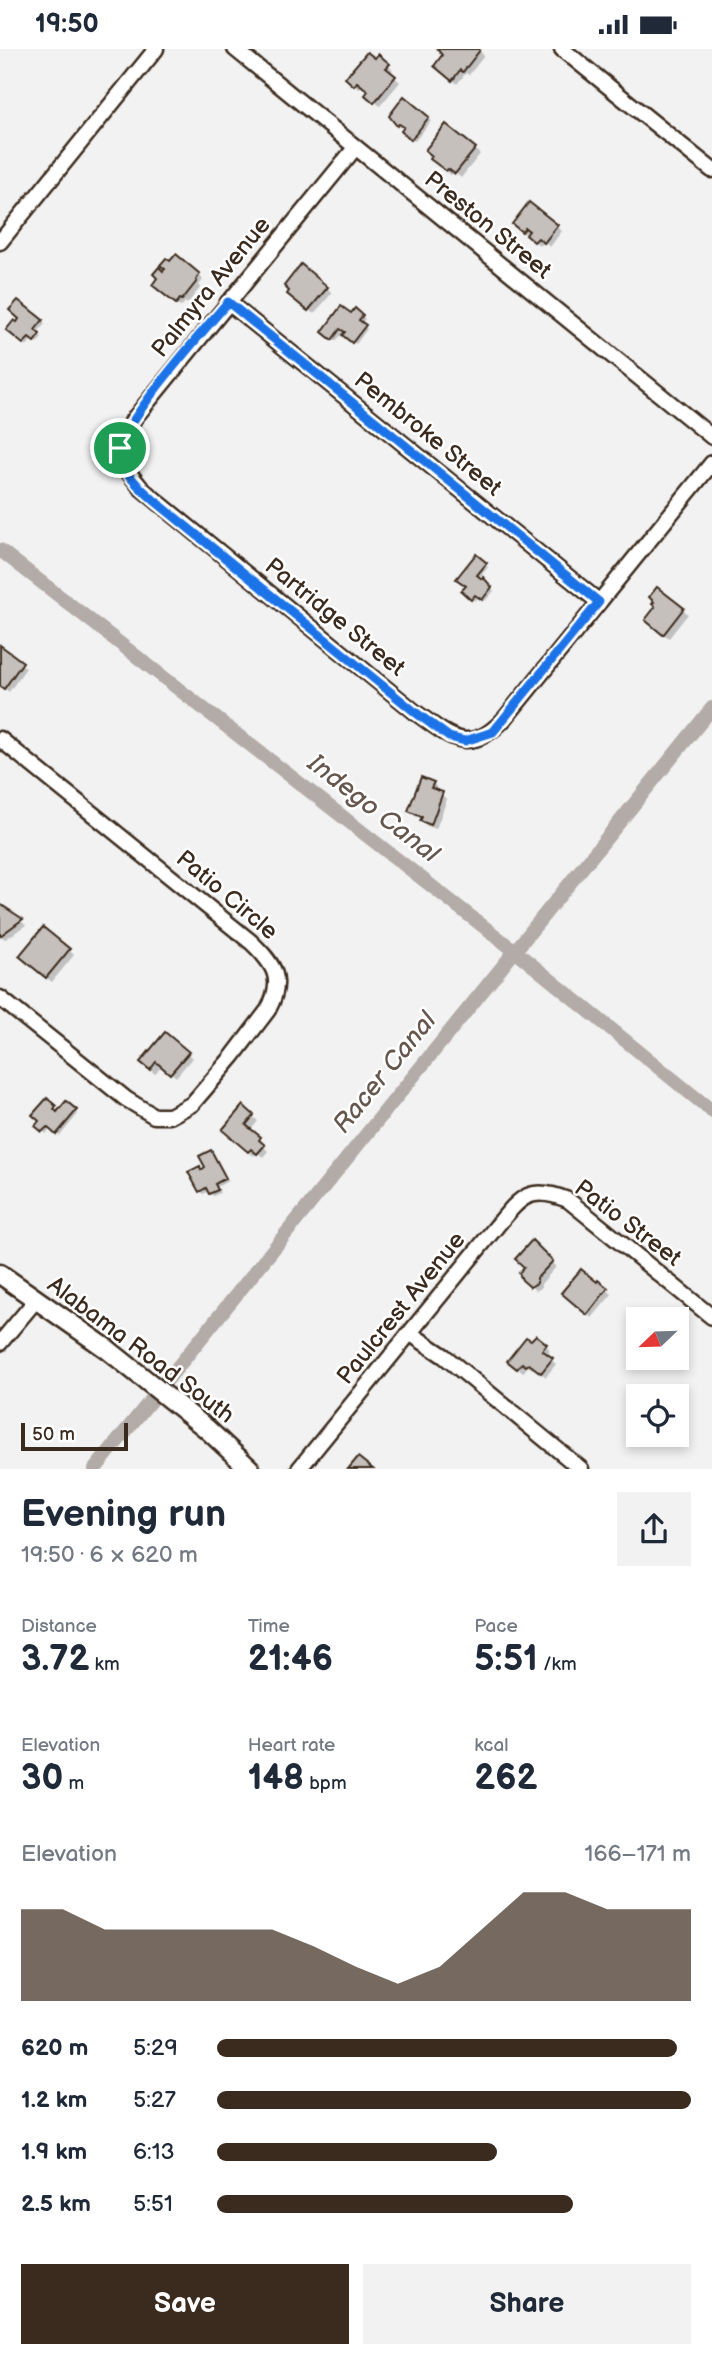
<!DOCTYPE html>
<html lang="en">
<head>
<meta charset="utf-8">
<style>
  :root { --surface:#fff; --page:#f2f2f3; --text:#1f2937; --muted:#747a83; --accent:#3b2a1e }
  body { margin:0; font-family:"Balsamiq Sans",sans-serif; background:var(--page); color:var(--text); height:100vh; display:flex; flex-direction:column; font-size:26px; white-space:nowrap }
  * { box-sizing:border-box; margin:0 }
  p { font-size:23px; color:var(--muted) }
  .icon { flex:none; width:38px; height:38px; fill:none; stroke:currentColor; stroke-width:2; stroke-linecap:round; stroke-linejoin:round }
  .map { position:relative; height:1420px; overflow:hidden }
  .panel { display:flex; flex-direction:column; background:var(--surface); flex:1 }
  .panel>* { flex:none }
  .needle { width:46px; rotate:247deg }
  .tools { position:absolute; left:626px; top:1258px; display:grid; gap:14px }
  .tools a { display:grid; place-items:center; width:63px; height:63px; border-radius:0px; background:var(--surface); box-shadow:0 4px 10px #0003; font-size:35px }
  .scale { position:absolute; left:21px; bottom:18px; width:107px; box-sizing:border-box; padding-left:7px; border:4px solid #3b2a1e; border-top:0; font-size:19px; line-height:24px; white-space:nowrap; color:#3b2a1e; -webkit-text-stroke:5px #fff; paint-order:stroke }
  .pin { position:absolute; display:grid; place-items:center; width:60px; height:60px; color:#fff; margin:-30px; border:4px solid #fff; border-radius:50%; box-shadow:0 2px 7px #0007 }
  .round { display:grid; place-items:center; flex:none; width:74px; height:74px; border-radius:0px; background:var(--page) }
  .summary { display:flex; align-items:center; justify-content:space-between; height:119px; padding:0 21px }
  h1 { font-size:38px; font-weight:800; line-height:52px }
  .metrics { display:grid; grid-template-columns:repeat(3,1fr); gap:10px; height:119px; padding:7px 21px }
  .metrics div { display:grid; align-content:center }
  .metrics b { font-size:35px; font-weight:800 }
  .metrics small { font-size:19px; font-weight:400 }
  .metrics p { font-size:19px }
  .chart { height:196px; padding:14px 21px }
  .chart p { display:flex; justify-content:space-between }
  .chart svg { width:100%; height:126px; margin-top:7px; fill:var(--accent); opacity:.7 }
  .button { display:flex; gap:14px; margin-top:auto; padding:14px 21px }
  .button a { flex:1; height:80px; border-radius:0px; background:var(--accent); color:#fff; font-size:28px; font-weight:800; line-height:80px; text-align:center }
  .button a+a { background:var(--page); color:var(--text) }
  ul { padding:0 21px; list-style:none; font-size:23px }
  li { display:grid; grid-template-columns:112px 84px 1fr; align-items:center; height:52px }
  li i { height:18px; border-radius:9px; background:var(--accent) }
  .status { display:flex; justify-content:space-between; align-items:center; height:49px; padding:0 35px; background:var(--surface); direction:ltr }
  .status svg { height:19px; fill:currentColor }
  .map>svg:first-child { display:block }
  .shadow { fill:#0003 }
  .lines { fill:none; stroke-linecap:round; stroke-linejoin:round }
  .canal { stroke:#b2aba7; stroke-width:14 }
  .building { fill:#c6c0bd; stroke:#3b2a1e; stroke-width:2 }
  .minor-casing { stroke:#3b2a1e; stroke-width:19 }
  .tertiary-casing { stroke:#3b2a1e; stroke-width:23 }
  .minor { stroke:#fff; stroke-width:14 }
  .tertiary { stroke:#fff; stroke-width:18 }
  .route-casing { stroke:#fff; stroke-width:14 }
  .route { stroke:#1a73e8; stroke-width:9 }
  .labels { text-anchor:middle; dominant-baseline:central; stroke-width:5; stroke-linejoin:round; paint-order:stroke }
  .street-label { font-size:24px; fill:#3b2a1e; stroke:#fff }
  .water-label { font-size:26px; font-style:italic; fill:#65574e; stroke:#fff }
</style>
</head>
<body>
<div class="status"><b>19:50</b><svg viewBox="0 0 49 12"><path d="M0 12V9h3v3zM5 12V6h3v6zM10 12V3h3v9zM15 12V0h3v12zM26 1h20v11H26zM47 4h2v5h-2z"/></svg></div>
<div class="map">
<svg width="712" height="1420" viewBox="0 0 712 1420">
  <rect width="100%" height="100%" fill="#f3f2f2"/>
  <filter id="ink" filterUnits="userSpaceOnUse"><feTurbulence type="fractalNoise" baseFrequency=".0143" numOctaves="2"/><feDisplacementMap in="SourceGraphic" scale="14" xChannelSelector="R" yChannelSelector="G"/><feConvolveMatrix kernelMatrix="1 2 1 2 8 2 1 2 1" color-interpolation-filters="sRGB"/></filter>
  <g filter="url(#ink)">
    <g class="shadow">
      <polygon points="439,0 478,0 484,7 469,26 466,24 457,35 441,21 444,7"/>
      <polygon points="388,16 393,21 390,24 400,33 380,57 367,46 370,43 363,36 359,40 347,29"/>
      <polygon points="404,50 431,72 415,92 403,82 406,79 403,76 401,79 391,67"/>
      <polygon points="446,77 480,105 461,129 454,123 451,126 437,114"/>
      <polygon points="529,156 562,182 550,198 543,192 540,197 519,180"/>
      <polygon points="163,224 199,226 203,231 199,236 201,238 187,255 185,253 181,258 159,240"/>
      <polygon points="327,239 332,244 314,265 294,250"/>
      <polygon points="351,267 362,267 365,270 361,274 367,280 356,295 342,284 336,292 327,285"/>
      <polygon points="42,272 45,275 37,284 42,289 37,294 32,290 27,297 8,281 17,276"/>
      <polygon points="476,508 488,518 479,529 484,530 494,542 485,552 479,547 475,552 466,545"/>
      <polygon points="657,540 688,565 669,589 652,576 657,559"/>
      <polygon points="0,598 26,619 9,643 0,636"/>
      <polygon points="433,734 437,739 436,743 447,750 436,780 427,777 423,772 423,770 415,767 410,762"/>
      <polygon points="0,857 26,876 6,890 0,887"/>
      <polygon points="69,901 74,906 52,933 26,912"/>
      <polygon points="187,1004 192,1009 176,1028 162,1016 155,1025 142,1013"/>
      <polygon points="66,1055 78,1065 60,1087 50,1080 46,1085 37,1076 55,1058 60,1063"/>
      <polygon points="243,1059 258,1072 250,1082 264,1094 262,1096 268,1102 263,1108 257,1103 254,1107 229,1086"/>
      <polygon points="211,1103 228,1132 217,1138 220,1144 213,1147 209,1142 203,1145 200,1142 202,1122 208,1119"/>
      <polygon points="532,1194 556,1218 541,1235 541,1239 536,1242 523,1230"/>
      <polygon points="599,1234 612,1245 592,1269 568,1249"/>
      <polygon points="546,1296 550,1301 546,1306 556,1315 546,1328 534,1318 532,1320 528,1317 523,1324 514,1316"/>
    </g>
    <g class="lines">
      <g class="canal">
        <polyline points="0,501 515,902 712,1062"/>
        <polyline points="95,1420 712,659"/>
      </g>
    </g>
    <g class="building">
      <polygon points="437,0 479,0 480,1 463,23 460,21 452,32 434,17 442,6"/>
      <polygon points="367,3 375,9 378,5 390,15 386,19 396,27 374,54 365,46 368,42 357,33 354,37 345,29"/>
      <polygon points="404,47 429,68 411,91 401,82 404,78 399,75 397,77 389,67"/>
      <polygon points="446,75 476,99 455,125 448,120 446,122 430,110 432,107 425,101"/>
      <polygon points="529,153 558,176 544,194 538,189 534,193 526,186 529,182 525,179 522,183 512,175"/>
      <polygon points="176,205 200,225 196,231 197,232 182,251 180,250 176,255 152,236 157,229 153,225 159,218 163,222 165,220 160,216 166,209 170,212"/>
      <polygon points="301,215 328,238 308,262 287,245 289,242 284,237"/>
      <polygon points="18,251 43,271 35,281 40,285 34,293 29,289 23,295 6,281 14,271 17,273 19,270 9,261"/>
      <polygon points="341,257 351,264 355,259 363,266 359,271 366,276 352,294 342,286 345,283 340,280 332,291 322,283"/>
      <polygon points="476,505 487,514 477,526 482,530 483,528 492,538 482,551 475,546 471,551 461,542 466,537 456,530"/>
      <polygon points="657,538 684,559 663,586 645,571 655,558 652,555 654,553 649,548"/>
      <polygon points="0,596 23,613 4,640 0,637"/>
      <polygon points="421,728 434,733 431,739 443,743 431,776 420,772 422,768 408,762"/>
      <polygon points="0,855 23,870 0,887"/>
      <polygon points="43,878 70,900 46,929 19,907"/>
      <polygon points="165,983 189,1003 170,1025 156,1013 150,1021 140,1013"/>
      <polygon points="47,1049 56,1057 54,1060 57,1063 66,1052 77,1061 56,1086 47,1078 42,1083 35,1077 39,1072 32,1066"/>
      <polygon points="243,1056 254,1066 246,1076 261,1088 259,1091 265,1096 257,1105 251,1100 248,1103 222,1081"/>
      <polygon points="211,1101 226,1129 215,1135 218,1141 209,1145 206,1139 199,1143 188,1123 200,1117 201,1121 205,1118 199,1107"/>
      <polygon points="532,1191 553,1212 537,1229 537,1234 530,1238 522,1231 519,1224 524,1218 515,1210"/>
      <polygon points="581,1220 597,1233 598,1231 608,1239 587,1266 561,1244"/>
      <polygon points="536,1286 547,1295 542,1301 553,1309 541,1324 529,1315 526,1317 522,1314 517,1320 507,1312 526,1288 531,1291"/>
      <polygon points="358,1408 373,1420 348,1420"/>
    </g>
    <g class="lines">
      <g class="minor-casing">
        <g id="minor">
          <polyline points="235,0 712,388"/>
          <polyline points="562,0 712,121"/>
          <path d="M355,99L133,371C115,409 116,408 142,440L415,663C451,689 470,708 506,668L712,414"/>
          <polyline points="0,193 156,0"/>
          <polyline points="228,253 599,553"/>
          <path d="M0,690L251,893C274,915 285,930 268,961L233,1007L192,1055L170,1067H154L126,1050L0,949"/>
          <polyline points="411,1285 444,1307 581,1420"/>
          <polyline points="0,1294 36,1251"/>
          <path d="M299,1420L496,1178C520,1149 529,1135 568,1151L712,1268"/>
        </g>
      </g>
      <g class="tertiary-casing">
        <polyline id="tertiary" points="0,1225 107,1300 207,1380 250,1420"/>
      </g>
      <use href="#minor" class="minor"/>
      <use href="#tertiary" class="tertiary"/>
    </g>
  </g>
  <g class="lines" filter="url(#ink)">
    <g class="route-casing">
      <path id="route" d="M228,253L599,553L493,683L465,692L449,688L415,663L155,452C141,440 118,421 120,401C122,373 206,279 228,253Z"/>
    </g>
    <use href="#route" class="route"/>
  </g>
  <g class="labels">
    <g class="street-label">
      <text transform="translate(488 176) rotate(39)">Preston Street</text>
      <text transform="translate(211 238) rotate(-51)">Palmyra Avenue</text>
      <text transform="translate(428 385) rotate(39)">Pembroke Street</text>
      <text transform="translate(335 568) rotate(39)">Partridge Street</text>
      <text transform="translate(227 846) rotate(40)">Patio Circle</text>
      <text transform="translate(628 1174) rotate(37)">Patio Street</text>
      <text transform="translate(401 1259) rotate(-51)">Paulcrest Avenue</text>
      <text transform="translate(141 1301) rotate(37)">Alabama Road South</text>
    </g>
    <g class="water-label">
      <text transform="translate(373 760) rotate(38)">Indego Canal</text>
      <text transform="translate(385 1024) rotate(-51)">Racer Canal</text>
    </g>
  </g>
</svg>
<div class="tools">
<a><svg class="needle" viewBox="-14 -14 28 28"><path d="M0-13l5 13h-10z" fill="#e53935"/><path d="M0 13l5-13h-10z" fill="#747a83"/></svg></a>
<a><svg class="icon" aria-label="locate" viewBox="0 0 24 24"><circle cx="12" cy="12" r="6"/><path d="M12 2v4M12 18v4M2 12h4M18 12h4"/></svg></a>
</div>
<div class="scale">50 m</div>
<div class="pin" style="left:120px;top:399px;background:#1e9e55"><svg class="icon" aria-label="arrive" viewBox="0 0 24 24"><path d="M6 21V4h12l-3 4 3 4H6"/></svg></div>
</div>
<section class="panel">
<div class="summary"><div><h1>Evening run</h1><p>19:50 · 6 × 620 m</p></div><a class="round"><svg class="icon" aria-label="share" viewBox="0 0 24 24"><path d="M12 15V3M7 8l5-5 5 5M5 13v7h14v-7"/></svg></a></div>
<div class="metrics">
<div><p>Distance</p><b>3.72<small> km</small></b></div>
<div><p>Time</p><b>21:46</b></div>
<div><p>Pace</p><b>5:51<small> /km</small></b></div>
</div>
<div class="metrics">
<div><p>Elevation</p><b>30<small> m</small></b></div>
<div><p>Heart rate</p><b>148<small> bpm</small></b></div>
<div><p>kcal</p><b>262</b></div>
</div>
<div class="chart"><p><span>Elevation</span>166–171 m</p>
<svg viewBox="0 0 160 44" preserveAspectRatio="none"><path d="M0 44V12L10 12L20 19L30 19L40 19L50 19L60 19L70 25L80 32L90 38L100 32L110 19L120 6L130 6L140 12L150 12L160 12V44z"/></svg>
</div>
<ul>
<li><b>620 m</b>5:29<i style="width:97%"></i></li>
<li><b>1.2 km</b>5:27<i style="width:100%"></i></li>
<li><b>1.9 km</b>6:13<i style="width:59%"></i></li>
<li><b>2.5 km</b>5:51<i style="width:75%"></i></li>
</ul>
<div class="button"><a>Save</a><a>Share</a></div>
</section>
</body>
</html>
